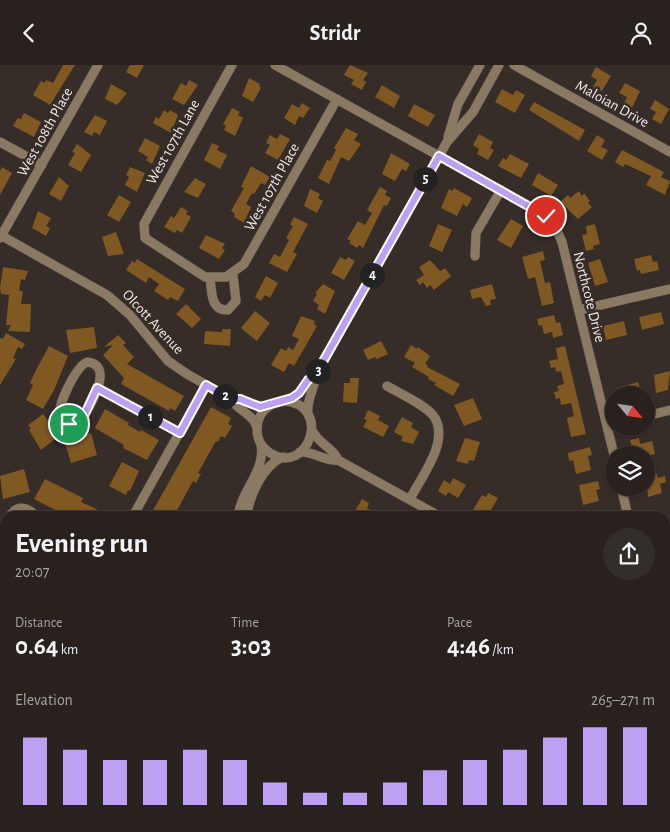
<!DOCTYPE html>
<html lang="en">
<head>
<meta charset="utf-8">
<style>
  :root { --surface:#28211e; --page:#342e2b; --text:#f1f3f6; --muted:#a5a3a4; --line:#443e3c; --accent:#bca0f2 }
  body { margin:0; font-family:"Alegreya Sans",sans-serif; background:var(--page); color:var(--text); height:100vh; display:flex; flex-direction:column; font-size:19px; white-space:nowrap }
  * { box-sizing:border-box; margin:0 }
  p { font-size:16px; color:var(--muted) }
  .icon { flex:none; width:28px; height:28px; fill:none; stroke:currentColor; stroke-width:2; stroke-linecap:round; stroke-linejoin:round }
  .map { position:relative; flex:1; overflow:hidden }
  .panel { position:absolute; left:0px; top:446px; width:670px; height:321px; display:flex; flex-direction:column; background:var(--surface); border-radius:15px 15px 0 0; box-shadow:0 1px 4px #0004,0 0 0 1px var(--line) }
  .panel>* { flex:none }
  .needle { width:32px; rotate:119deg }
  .buttons { position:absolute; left:605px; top:321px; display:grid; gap:10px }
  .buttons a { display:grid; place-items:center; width:50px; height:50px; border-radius:50%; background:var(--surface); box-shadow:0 1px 4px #0004,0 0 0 1px var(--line); font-size:25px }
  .pin { position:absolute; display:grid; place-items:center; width:42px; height:42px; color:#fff; margin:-21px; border:2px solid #fff; border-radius:50%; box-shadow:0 1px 5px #0007 }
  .km { position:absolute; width:25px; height:25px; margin:-12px; border-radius:50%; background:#222; color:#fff; font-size:14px; line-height:25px; text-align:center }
  .round { display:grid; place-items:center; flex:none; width:52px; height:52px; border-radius:26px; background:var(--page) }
  .summary { display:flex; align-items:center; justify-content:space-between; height:85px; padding:0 15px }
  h1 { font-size:28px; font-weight:700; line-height:38px }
  .figures { display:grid; grid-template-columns:repeat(3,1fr); gap:8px; height:85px; padding:5px 15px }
  .figures div { display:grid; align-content:center }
  .figures b { font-size:25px; font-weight:700 }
  .figures small { font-size:14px; font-weight:400 }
  .figures p { font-size:14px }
  .chart { height:140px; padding:10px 15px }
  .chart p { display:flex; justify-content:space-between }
  .chart svg { width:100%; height:90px; margin-top:5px; stroke:var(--accent); stroke-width:6 }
  header { display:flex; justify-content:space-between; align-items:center; height:65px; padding:0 15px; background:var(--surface); font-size:22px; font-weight:700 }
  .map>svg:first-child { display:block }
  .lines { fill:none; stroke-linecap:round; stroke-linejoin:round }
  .river { stroke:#001333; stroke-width:14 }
  .building { fill:#805822 }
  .minor-casing { stroke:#544a47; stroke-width:10 }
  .path { stroke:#9a918e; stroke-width:1; stroke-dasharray:4 4; stroke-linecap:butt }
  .minor { stroke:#8a7a63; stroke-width:9 }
  .route-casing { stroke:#fff; stroke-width:10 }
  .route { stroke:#bca0f2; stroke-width:6 }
  .labels { text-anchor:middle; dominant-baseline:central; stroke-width:5; stroke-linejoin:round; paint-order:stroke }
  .street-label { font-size:15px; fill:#f1eae7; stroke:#362c28 }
</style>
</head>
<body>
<header><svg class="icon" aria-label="back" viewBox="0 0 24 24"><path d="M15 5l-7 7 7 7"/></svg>Stridr<svg class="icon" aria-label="person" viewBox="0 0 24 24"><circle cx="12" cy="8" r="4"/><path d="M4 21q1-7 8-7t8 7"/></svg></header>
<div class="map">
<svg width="670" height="767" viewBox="0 0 670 767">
  <rect width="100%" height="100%" fill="#362c28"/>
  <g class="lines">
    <g class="river">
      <polyline points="0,731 5,736"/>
      <polyline points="33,762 37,767"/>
    </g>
  </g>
  <g class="building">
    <polygon points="63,0 75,0 50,40 33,30 41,16 45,18 46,15 53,18"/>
    <polygon points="130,0 144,0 137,13 126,7"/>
    <polygon points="350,0 368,8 363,15 366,17 362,25 351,19 354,15 344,10"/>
    <polygon points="596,2 611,11 602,26 593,22 597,15 591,11"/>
    <polygon points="249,13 260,19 259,21 261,23 253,37 242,31"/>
    <polygon points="189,15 198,20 184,40 172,34 181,18 186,21"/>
    <polygon points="625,18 640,26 632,43 624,38 627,32 619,28"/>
    <polygon points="111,19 127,28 117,40 105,34"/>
    <polygon points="382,20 400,31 394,43 375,32"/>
    <polygon points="502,24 513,30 516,25 525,30 515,48 495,37"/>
    <polygon points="655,35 669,44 661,59 652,54 656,47 650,44"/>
    <polygon points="534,37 585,65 579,76 529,45"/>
    <polygon points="302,38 310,43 303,53 299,51 295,60 284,53 292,39 299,43"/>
    <polygon points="414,39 435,50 428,62 408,51"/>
    <polygon points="232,43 240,47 238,50 243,53 235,71 224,65 226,61 223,59"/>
    <polygon points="164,45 168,48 170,45 178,50 171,68 153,58 156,52 159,54"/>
    <polygon points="24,48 41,57 34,72 13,61 18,53 21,54"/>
    <polygon points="95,50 107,56 100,70 94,67 92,71 84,67"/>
    <polygon points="346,63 358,69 354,75 361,79 349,96 341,92 329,119 318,113 327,95 330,96 336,85 334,83"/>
    <polygon points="280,69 290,74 278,95 265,88 270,80 266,78 270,70 277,74"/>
    <polygon points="479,69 493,77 490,83 494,85 488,95 477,89 479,84 473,80"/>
    <polygon points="597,70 605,75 601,82 608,85 602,95 587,86"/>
    <polygon points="145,73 160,81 152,99 146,95 148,92 138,86"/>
    <polygon points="212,78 219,81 217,85 227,90 220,104 204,95"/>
    <polygon points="77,79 91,90 81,107 68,100 75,88 72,87"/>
    <polygon points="622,85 664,107 661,112 670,116 665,130 646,120 651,111 625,99 623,102 615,97"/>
    <polygon points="391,88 410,99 406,106 402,104 395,116 382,109"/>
    <polygon points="510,89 529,99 521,113 498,101 503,93 506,95"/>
    <polygon points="251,101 270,112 265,120 261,118 254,129 252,128 246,139 251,142 244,158 234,152 235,149 231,146 244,123 241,122"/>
    <polygon points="2,102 12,108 0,130 0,106"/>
    <polygon points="130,102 145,108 137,127 125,120 129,112 126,110"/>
    <polygon points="538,108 558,120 551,131 532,120"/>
    <polygon points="59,112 69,121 61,136 49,129"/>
    <polygon points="195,113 206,119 198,133 184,127"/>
    <polygon points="380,122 387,126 385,130 391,133 387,141 384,140 363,183 359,180 357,183 349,178 351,176 347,174 358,156 365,160 372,148 367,145"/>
    <polygon points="454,123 472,133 467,142 463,139 457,151 441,143 449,124 452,126"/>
    <polygon points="310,124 320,129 318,133 323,136 317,148 304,141"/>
    <polygon points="579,126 582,131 584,128 590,136 588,138 592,142 578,154 560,137 568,130 570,133"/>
    <polygon points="119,130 131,137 119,157 107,150"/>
    <polygon points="181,142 188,146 186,149 191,152 182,168 177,165 175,168 164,162 171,151 174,153"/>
    <polygon points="38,146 51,153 46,161 50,163 46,171 32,163"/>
    <polygon points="294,152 308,159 293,187 297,189 287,207 269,198 274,189 280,192 289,175 286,173 293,161 290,160"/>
    <polygon points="511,154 523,161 511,183 497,175"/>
    <polygon points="438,159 452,165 442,187 429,181"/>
    <polygon points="595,159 600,179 593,181 594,184 586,186 582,170 587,169 586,161"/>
    <polygon points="116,167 124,189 108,191 102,172"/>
    <polygon points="206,170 225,179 222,183 225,185 219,194 199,183"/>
    <polygon points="543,186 545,195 540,196 545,218 550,217 554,238 542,241 535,212 528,214 522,192"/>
    <polygon points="651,190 653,197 657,196 659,205 641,209 640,205 637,206 634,194"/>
    <polygon points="340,192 346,195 348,192 355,196 344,215 331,208"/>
    <polygon points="137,194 185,224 178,236 170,232 168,235 154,226 159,219 149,212 146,218 126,205 132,196 135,198"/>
    <polygon points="600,194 608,217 595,221 588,198"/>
    <polygon points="430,195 440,206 445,203 451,211 434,225 430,220 427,223 423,217 420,220 416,215 424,210 419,202"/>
    <polygon points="3,202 28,206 25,215 21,214 19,226 23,226 21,239 31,239 30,267 8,266 11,260 6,260 9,230 1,229 0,223"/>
    <polygon points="266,211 278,218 270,233 265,230 261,236 255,232"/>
    <polygon points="323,219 335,226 325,249 317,244 319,240 313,236 317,229 315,228"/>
    <polygon points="492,219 496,234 490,235 491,240 486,241 481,232 472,234 470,225"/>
    <polygon points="186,239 201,254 192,263 176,249"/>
    <polygon points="255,246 270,258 257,276 241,263"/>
    <polygon points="661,247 664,259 642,265 639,252"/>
    <polygon points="554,250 556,258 560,257 563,270 553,273 552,267 544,269 542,260 539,261 537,254"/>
    <polygon points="301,251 315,256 314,259 317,261 294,301 289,298 284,307 271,300 281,283 286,286 288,282 293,285 299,274 292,271"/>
    <polygon points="624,256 627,270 606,275 603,261"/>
    <polygon points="94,262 97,283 70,288 66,265"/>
    <polygon points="222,264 231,264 230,281 204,279 205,266 222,267"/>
    <polygon points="6,268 25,279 22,284 18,282 13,293 16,294 0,320 0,273 3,274"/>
    <polygon points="118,270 126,278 123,280 134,292 127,299 184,331 175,346 170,343 169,346 121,319 124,313 103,290 113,280 104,282"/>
    <polygon points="381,276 388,289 377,294 375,292 368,295 363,285"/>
    <polygon points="411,280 417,284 418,282 430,291 425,299 428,300 427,302 460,319 453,331 434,320 436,318 428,314 429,312 412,302 415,298 404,292"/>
    <polygon points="49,281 68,291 54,325 43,344 26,335 33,320 30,318 36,305"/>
    <polygon points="565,281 586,369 571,372 567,353 574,351 571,338 561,340 560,333 556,334 554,327 559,326 557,321 564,319 561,306 556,307 555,302 551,303 549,296 558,294 556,283"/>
    <polygon points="670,306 668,325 656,328 654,310"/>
    <polygon points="350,313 359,313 357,338 343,337 344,318 350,318"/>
    <polygon points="638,317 642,330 619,330 617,323"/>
    <polygon points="473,333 482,354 464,361 454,340"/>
    <polygon points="211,342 231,353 228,359 232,361 225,373 221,371 218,377 216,376 198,408 201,409 196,418 193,416 174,451 156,451 151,449"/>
    <polygon points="105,344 129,358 128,360 140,367 141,365 159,375 147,395 123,383 124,380 95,363"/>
    <polygon points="368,345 380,351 378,355 389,361 383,372 363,362 367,355 364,354"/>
    <polygon points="43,349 59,371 41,385 29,365 31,363 28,360"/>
    <polygon points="402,352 413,358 411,362 419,367 413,379 401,376 403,372 394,367"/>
    <polygon points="91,368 97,390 71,398 64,375"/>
    <polygon points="465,373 480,377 474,396 469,395 468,399 456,396"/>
    <polygon points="639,373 640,379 652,376 655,389 646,391 633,387 630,375"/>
    <polygon points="590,382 592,390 588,391 591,405 576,409 573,395 569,396 568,388"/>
    <polygon points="122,397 139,406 130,426 128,425 126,430 109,421"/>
    <polygon points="24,404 30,427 3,434 0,411"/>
    <polygon points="656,407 658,413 665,411 666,417 660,419 662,428 648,432 646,409"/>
    <polygon points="453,413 466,420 458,433 448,427 446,431 438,426 444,415 450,419"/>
    <polygon points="45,414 83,433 81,437 97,444 93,451 67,451 34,434"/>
    <polygon points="598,416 600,424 596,425 599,436 583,440 579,420"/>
    <polygon points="488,428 498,433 491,445 494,447 492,451 483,451 473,445 482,430 486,432"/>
    <polygon points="362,434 369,438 367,443 382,451 352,451"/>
  </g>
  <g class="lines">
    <g class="minor-casing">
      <g id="minor">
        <polyline points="232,0 144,159 145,173 205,212 226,212 244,199 337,34"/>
        <polyline points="275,0 540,147 555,161 562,177 614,390"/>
        <polyline points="514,0 670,87"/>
        <polyline points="448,72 458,39 480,0"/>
        <polyline points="0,77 42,100"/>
        <path d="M2,171L107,230L130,250L168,296L187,309L231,334C245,334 254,343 269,341"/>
        <polyline points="0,173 98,0"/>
        <polyline points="475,191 476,168 501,125"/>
        <path d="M210,213C212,226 210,246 228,245L236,236L233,210"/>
        <polyline points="579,245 670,224"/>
        <path d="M87,297C116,300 89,342 82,355L78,358L69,359L60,351C57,340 76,302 87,297Z"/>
        <path d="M387,321C399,328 428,341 435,353C449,378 421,412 410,434"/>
        <polyline points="97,323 180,368"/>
        <path d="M231,334C238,346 252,348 257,362"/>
        <path d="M284,336C333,339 309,412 270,388C252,377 253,350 271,340C279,336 288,337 296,331C304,325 307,315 316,309"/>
        <path d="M308,349C306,334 315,324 316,309L447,77L473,47L499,0"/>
        <polyline points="646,351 670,345"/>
        <path d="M312,365C318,379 334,383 338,395"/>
        <path d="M300,387C314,386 325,397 338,395L439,451"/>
        <polyline points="621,422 628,451"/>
        <path d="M10,451C17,440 27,441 36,451"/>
        <polyline points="133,451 206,320"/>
        <path d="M238,451C241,426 266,405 261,380"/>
        <path d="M247,451C249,431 263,400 283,392"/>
        <polyline points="0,468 5,459"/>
        <polyline points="0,482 5,486"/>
        <polyline points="665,579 670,582"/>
        <polyline points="665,639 670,630"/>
        <polyline points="665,715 670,718"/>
        <polyline points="239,762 247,767"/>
        <polyline points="192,767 194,762"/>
        <polyline points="322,767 324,762"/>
        <polyline points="454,767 456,762"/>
        <polyline points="594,767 597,762"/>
      </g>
    </g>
    <g class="path">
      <polyline points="65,762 71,767"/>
      <polyline points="89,767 99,762"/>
    </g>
    <use href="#minor" class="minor"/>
  </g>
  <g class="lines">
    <g class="route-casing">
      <polyline id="route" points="69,359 78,358 82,355 97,323 180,368 206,320 231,334 240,334 260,342 292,333 299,328 308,315 316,309 439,91 546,151"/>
    </g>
    <use href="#route" class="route"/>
  </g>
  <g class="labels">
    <g class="street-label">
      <text transform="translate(612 39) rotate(29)">Maloian Drive</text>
      <text transform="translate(45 67) rotate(-61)">West 108th Place</text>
      <text transform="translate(173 77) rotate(-61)">West 107th Lane</text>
      <text transform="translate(272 122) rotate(-61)">West 107th Place</text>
      <text transform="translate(589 232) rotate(76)">Northcote Drive</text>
      <text transform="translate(153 257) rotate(47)">Olcott Avenue</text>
    </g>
  </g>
</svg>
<div class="buttons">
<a><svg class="needle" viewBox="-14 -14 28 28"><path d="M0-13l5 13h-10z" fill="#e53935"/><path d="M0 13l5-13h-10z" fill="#a5a3a4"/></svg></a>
<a><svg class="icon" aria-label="layers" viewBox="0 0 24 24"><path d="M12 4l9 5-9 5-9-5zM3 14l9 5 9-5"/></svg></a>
</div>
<div class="pin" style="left:69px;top:359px;background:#1e9e55"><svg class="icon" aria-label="arrive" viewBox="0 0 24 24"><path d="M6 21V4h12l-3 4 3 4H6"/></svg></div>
<div class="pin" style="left:546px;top:151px;background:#d93025"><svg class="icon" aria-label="check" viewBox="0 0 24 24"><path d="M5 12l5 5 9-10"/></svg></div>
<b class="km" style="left:150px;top:352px">1</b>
<b class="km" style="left:225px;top:331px">2</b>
<b class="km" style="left:318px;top:306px">3</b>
<b class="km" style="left:372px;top:210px">4</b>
<b class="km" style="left:425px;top:114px">5</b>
<section class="panel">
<div class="summary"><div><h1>Evening run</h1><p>20:07</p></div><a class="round"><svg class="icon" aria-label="share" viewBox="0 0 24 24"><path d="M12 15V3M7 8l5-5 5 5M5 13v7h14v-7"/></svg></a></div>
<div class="figures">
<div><p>Distance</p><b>0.64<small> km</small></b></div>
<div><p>Time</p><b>3:03</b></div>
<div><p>Pace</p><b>4:46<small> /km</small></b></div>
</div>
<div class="chart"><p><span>Elevation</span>265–271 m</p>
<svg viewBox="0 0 160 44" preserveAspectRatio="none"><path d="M5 44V11M15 44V17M25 44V22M35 44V22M45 44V17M55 44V22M65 44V33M75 44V38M85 44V38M95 44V33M105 44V27M115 44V22M125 44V17M135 44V11M145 44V6M155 44V6"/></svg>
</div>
</section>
</div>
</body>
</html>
